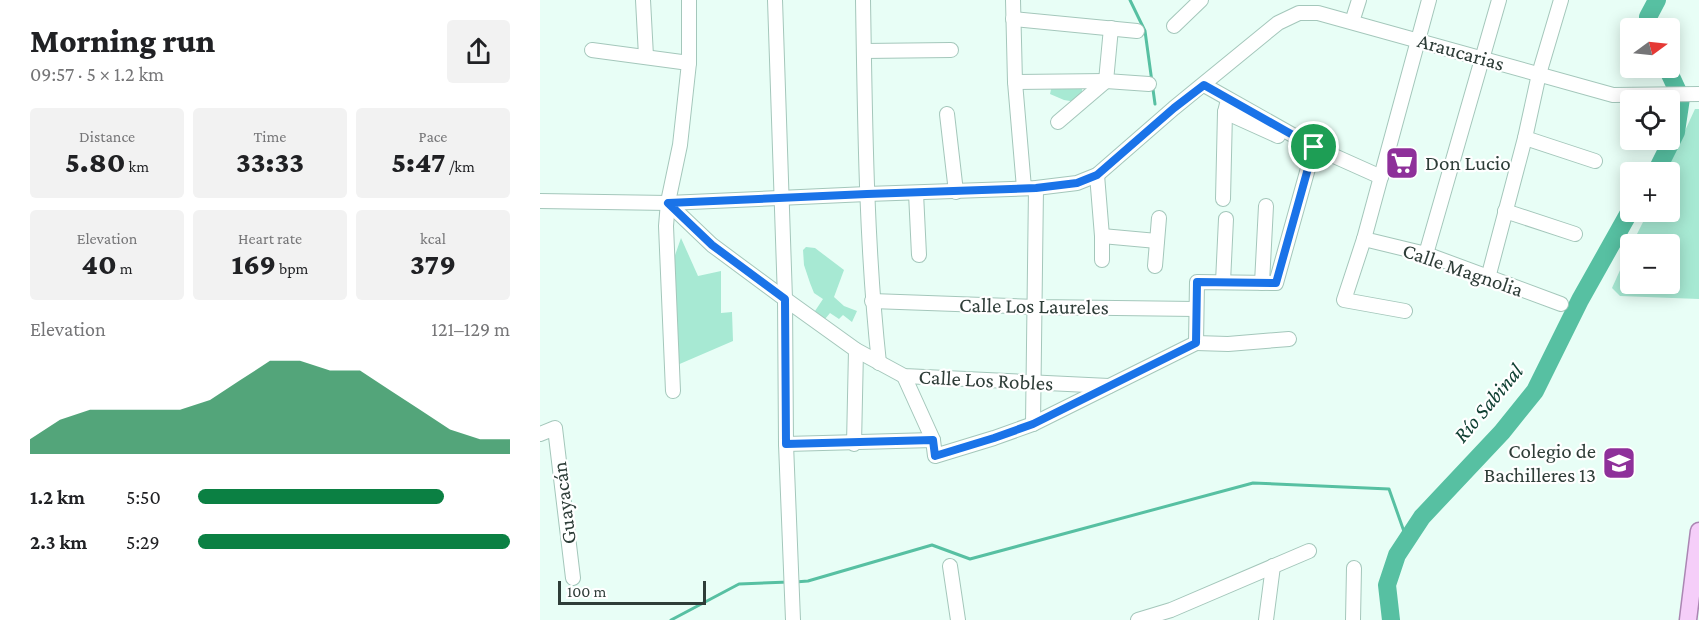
<!DOCTYPE html>
<html lang="en">
<head>
<meta charset="utf-8">
<style>
  :root { --surface:#fff; --page:#f2f2f2; --text:#202124; --muted:#757577; --accent:#0b8043 }
  body { margin:0; font-family:"Crimson Pro",serif; background:var(--page); color:var(--text); height:100vh; display:flex; flex-direction:column; font-size:22px; white-space:nowrap }
  * { box-sizing:border-box; margin:0 }
  p { font-size:20px; color:var(--muted) }
  .icon { flex:none; width:33px; height:33px; fill:none; stroke:currentColor; stroke-width:2; stroke-linecap:round; stroke-linejoin:round }
  .map { position:relative; flex:1; overflow:hidden }
  .details { display:flex; flex-direction:column; background:var(--surface); width:540px }
  .details>* { flex:none }
  .needle { width:39px; rotate:75deg }
  .controls { position:absolute; left:1080px; top:18px; display:grid; gap:12px }
  .controls a { display:grid; place-items:center; width:60px; height:60px; border-radius:6px; background:var(--surface); box-shadow:0 3px 15px #0003; font-size:30px }
  .scale { position:absolute; left:18px; bottom:15px; width:148px; box-sizing:border-box; padding-left:6px; border:3px solid #2e3d38; border-top:0; font-size:16px; line-height:21px; white-space:nowrap; color:#2e3d38; -webkit-text-stroke:4px #fff; paint-order:stroke }
  .pin { position:absolute; display:grid; place-items:center; width:51px; height:51px; color:#fff; margin:-26px; border:3px solid #fff; border-radius:50%; box-shadow:0 2px 6px #0007 }
  .round { display:grid; place-items:center; flex:none; width:63px; height:63px; border-radius:6px; background:var(--page) }
  .head { display:flex; align-items:center; justify-content:space-between; height:102px; padding:0 30px }
  h1 { font-size:33px; font-weight:800; line-height:45px }
  .stats { display:grid; grid-template-columns:repeat(3,1fr); gap:9px; height:102px; padding:6px 30px }
  .stats div { display:grid; align-content:center; border-radius:6px; background:var(--page); text-align:center }
  .stats b { font-size:30px; font-weight:800 }
  .stats small { font-size:16px; font-weight:400 }
  .stats p { font-size:16px }
  .chart { height:168px; padding:12px 30px }
  .chart p { display:flex; justify-content:space-between }
  .chart svg { width:100%; height:108px; margin-top:6px; fill:var(--accent); opacity:.7 }
  ul { padding:0 30px; list-style:none; font-size:20px }
  li { display:grid; grid-template-columns:96px 72px 1fr; align-items:center; height:45px }
  li i { height:15px; border-radius:8px; background:var(--accent) }
  main { display:flex; flex:1; min-height:0 }
  .map>svg:first-child { display:block }
  .green { fill:#a7e9d3 }
  .lines { fill:none; stroke-linecap:round; stroke-linejoin:round }
  .stream { stroke:#57c0a2; stroke-width:3 }
  .river { stroke:#57c0a2; stroke-width:18 }
  .minor-casing { stroke:#a4c7bb; stroke-width:16 }
  .major-casing { stroke:#ab86b3; stroke-width:19 }
  .minor { stroke:#fff; stroke-width:14 }
  .major { stroke:#f5cef9; stroke-width:16 }
  .route-casing { stroke:#fff; stroke-width:12 }
  .route { stroke:#1a73e8; stroke-width:8 }
  .labels { text-anchor:middle; dominant-baseline:central; stroke-width:4.5; stroke-linejoin:round; paint-order:stroke }
  .street-label { font-size:21px; fill:#2e3d38; stroke:#fff }
  .poi-label { font-size:21px; fill:#2e3d38; stroke:#fff; text-anchor:start }
  .water-label { font-size:22px; font-style:italic; fill:#124134; stroke:#fff }
</style>
</head>
<body>
<main>
<section class="details">
<div class="head"><div><h1>Morning run</h1><p>09:57 · 5 × 1.2 km</p></div><a class="round"><svg class="icon" aria-label="share" viewBox="0 0 24 24"><path d="M12 15V3M7 8l5-5 5 5M5 13v7h14v-7"/></svg></a></div>
<div class="stats">
<div><p>Distance</p><b>5.80<small> km</small></b></div>
<div><p>Time</p><b>33:33</b></div>
<div><p>Pace</p><b>5:47<small> /km</small></b></div>
</div>
<div class="stats">
<div><p>Elevation</p><b>40<small> m</small></b></div>
<div><p>Heart rate</p><b>169<small> bpm</small></b></div>
<div><p>kcal</p><b>379</b></div>
</div>
<div class="chart"><p><span>Elevation</span>121–129 m</p>
<svg viewBox="0 0 160 44" preserveAspectRatio="none"><path d="M0 44V38L10 30L20 26L30 26L40 26L50 26L60 22L70 14L80 6L90 6L100 10L110 10L120 18L130 26L140 34L150 38L160 38V44z"/></svg>
</div>
<ul>
<li><b>1.2 km</b>5:50<i style="width:79%"></i></li>
<li><b>2.3 km</b>5:29<i style="width:100%"></i></li>
</ul>
</section>
<div class="map">
<svg width="1159" height="620" viewBox="0 0 1159 620">
  <rect width="100%" height="100%" fill="#e8fef6"/>
  <g class="green">
    <polygon points="512,85 542,89 542,97 536,102 524,100 510,94"/>
    <polygon points="1155,109 1159,109 1159,299 1080,296 1072,288 1090,248 1090,284 1130,284 1130,244 1092,244 1108,212 1130,212 1130,172 1126,172"/>
    <polygon points="141,238 158,276 181,271 181,313 192,312 193,341 135,366 133,261"/>
    <polygon points="266,247 275,248 304,270 294,297 304,306 317,311 312,322 303,315 299,319 290,313 285,319 275,311 283,299 274,293 270,283 264,265 263,250"/>
  </g>
  <g class="lines">
    <g class="stream">
      <polyline points="590,0 605,31 615,104"/>
      <polyline points="255,582 268,581 392,545 430,559 713,483 849,489 867,540"/>
      <polyline points="131,620 199,584 249,582"/>
    </g>
    <g class="river">
      <polyline points="1108,28 1108,17 1117,0"/>
      <polyline points="1116,172 1136,132 1141,98 1127,68"/>
      <polyline points="851,620 847,585 857,555 882,517 962,432 995,391 1040,300 1090,211"/>
    </g>
    <g class="minor-casing">
      <g id="minor">
        <polyline points="103,0 106,56"/>
        <polyline points="235,0 245,299 246,444 253,620"/>
        <path d="M323,0C325,121 326,243 339,363"/>
        <polyline points="473,0 475,82 484,188"/>
        <polyline points="473,19 597,31"/>
        <polyline points="812,22 819,0"/>
        <polyline points="634,26 661,0"/>
        <polyline points="52,50 149,63"/>
        <polyline points="324,51 411,50"/>
        <polyline points="566,81 571,28"/>
        <polyline points="475,82 566,81 609,84"/>
        <polyline points="664,85 774,147 841,177"/>
        <polyline points="685,112 738,136"/>
        <polyline points="407,114 416,192"/>
        <polyline points="518,122 566,81"/>
        <polyline points="985,138 1055,161"/>
        <polyline points="557,175 562,236 562,260"/>
        <polyline points="376,193 379,255"/>
        <polyline points="683,199 685,112 688,100"/>
        <polyline points="0,201 128,203 327,194 496,188 537,183 557,175 634,108 738,23 759,13 778,13 1073,95 1159,94"/>
        <polyline points="128,203 172,245 245,299 316,350 364,376 569,386"/>
        <polyline points="965,211 1035,234"/>
        <polyline points="562,236 617,241"/>
        <polyline points="824,239 886,254 1021,304"/>
        <polyline points="886,254 959,0"/>
        <polyline points="615,266 619,218"/>
        <polyline points="948,278 985,138 999,74 1021,0"/>
        <polyline points="683,282 686,219"/>
        <polyline points="722,283 726,206"/>
        <polyline points="332,301 496,307 656,309"/>
        <polyline points="865,311 804,300 824,239 889,0"/>
        <polyline points="656,343 657,282 736,283 774,147"/>
        <polyline points="656,343 688,344 749,339"/>
        <polyline points="364,376 393,440 395,456 454,438 493,424 656,343"/>
        <polyline points="133,391 126,226 128,202 140,145 149,63 149,0"/>
        <polyline points="493,424 496,188"/>
        <polyline points="0,434 15,428 33,578"/>
        <polyline points="246,444 393,440"/>
        <polyline points="314,444 316,350"/>
        <polyline points="410,566 418,620"/>
        <polyline points="598,620 631,610 769,551"/>
        <polyline points="726,620 733,566"/>
        <polyline points="813,620 814,568"/>
      </g>
    </g>
    <g class="major-casing">
      <polyline id="major" points="1148,620 1159,531"/>
    </g>
    <use href="#minor" class="minor"/>
    <use href="#major" class="major"/>
  </g>
  <g class="lines">
    <g class="route-casing">
      <polygon id="route" points="664,85 774,147 736,283 657,282 656,343 493,424 454,438 395,456 393,440 246,444 245,299 172,245 128,203 327,194 496,188 537,183 557,175 634,108"/>
    </g>
    <use href="#route" class="route"/>
  </g>
  <defs>
    <g id="supermarket-square" transform="scale(1.725)"><rect x="-9" y="-9" width="18" height="18" rx="4" fill="#8e309a" stroke="#fff"/><path d="M-6-5.5h2.5l.6 2H6L4.5 2H-2.5L-4.4-4H-6ZM-1.5 3.2a1.3 1.3 0 1 0 .1 0ZM3 3.2a1.3 1.3 0 1 0 .1 0Z" fill="#fff"/></g>
    <g id="school-square" transform="scale(1.725)"><rect x="-9" y="-9" width="18" height="18" rx="4" fill="#8e309a" stroke="#fff"/><path d="M0-5L7-2L0 1L-7-2ZM-4 1L0 2.5L4 1V4Q0 6-4 4Z" fill="#fff"/></g>
  </defs>
  <g fill-rule="evenodd">
    <use href="#supermarket-square" x="862" y="163"/>
    <use href="#school-square" x="1079" y="463"/>
  </g>
  <g class="labels">
    <g class="street-label">
      <text transform="translate(921 52) rotate(16)">Araucarias</text>
      <text transform="translate(923 270) rotate(19)">Calle Magnolia</text>
      <text transform="translate(494 306) rotate(1)">Calle Los Laureles</text>
      <text transform="translate(446 380) rotate(3)">Calle Los Robles</text>
      <text transform="translate(24 503) rotate(-97)">Guayacán</text>
    </g>
    <g class="poi-label">
      <text x="885" y="163">Don Lucio</text>
      <text x="1056" y="451" text-anchor="end">Colegio de<tspan x="1056" dy="24">Bachilleres 13</tspan></text>
    </g>
    <g class="water-label">
      <text transform="translate(948 403) rotate(-50)">Río Sabinal</text>
    </g>
  </g>
</svg>
<div class="controls">
<a><svg class="needle" viewBox="-14 -14 28 28"><path d="M0-13l5 13h-10z" fill="#e53935"/><path d="M0 13l5-13h-10z" fill="#757577"/></svg></a>
<a><svg class="icon" aria-label="locate" viewBox="0 0 24 24"><circle cx="12" cy="12" r="6"/><path d="M12 2v4M12 18v4M2 12h4M18 12h4"/></svg></a>
<a>+</a>
<a>−</a>
</div>
<div class="scale">100 m</div>
<div class="pin" style="left:774px;top:147px;background:#1e9e55"><svg class="icon" aria-label="arrive" viewBox="0 0 24 24"><path d="M6 21V4h12l-3 4 3 4H6"/></svg></div>
</div>
</main>
</body>
</html>
